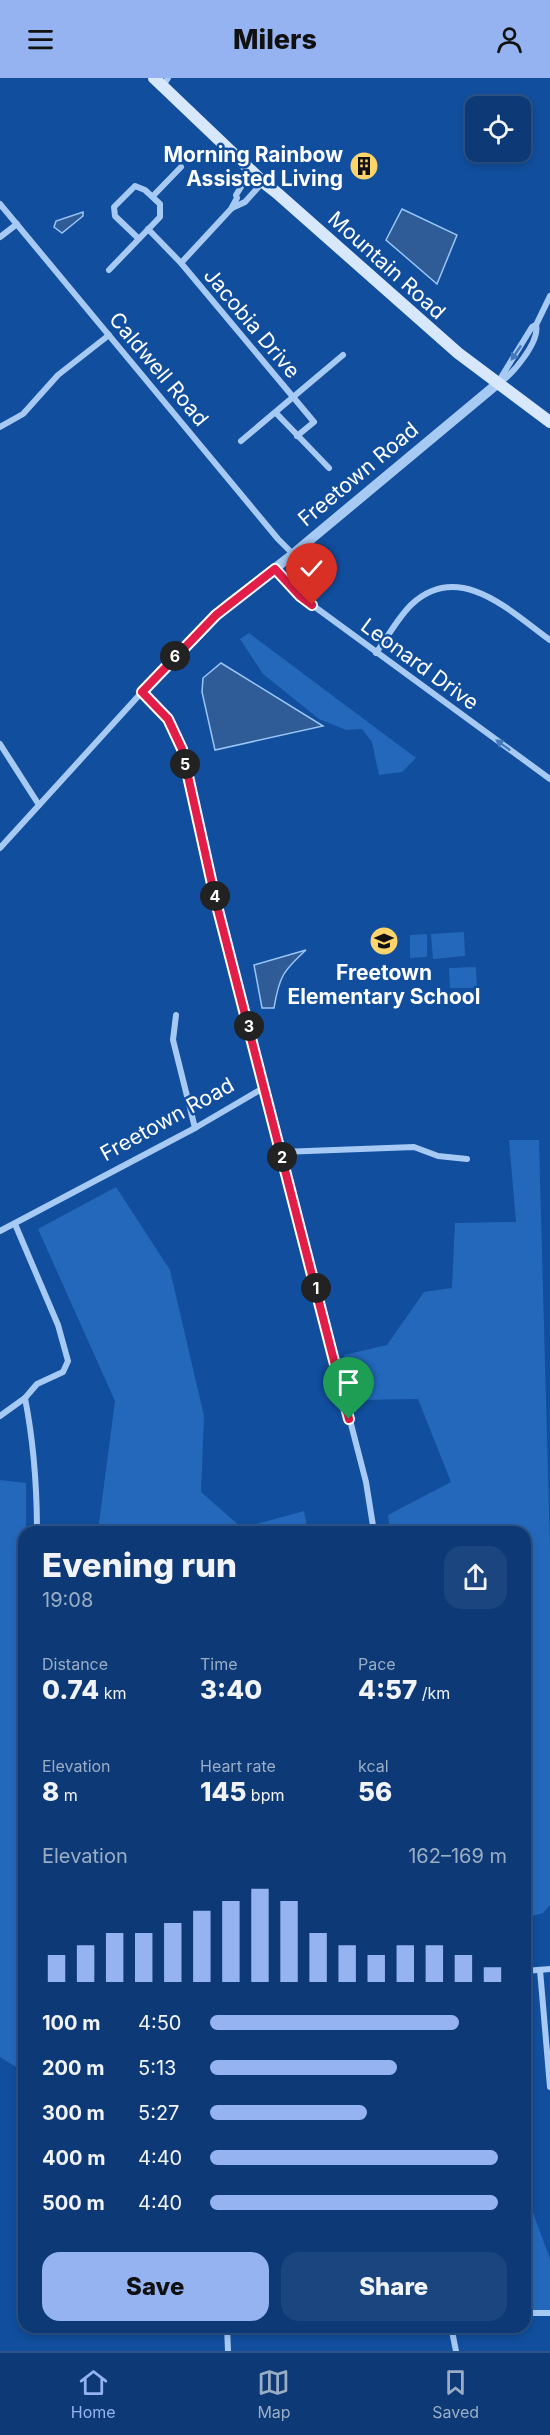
<!DOCTYPE html>
<html lang="en">
<head>
<meta charset="utf-8">
<style>
  :root { --surface:#0d3a76; --page:#1b457e; --text:#f1f3f6; --muted:#9aadc5; --line:#2d5488; --accent:#95b2f1 }
  body { margin:0; font-family:Inter,sans-serif; background:var(--page); color:var(--text); height:100vh; display:flex; flex-direction:column; font-size:22px; white-space:nowrap }
  * { box-sizing:border-box; margin:0 }
  p { font-size:20px; color:var(--muted) }
  .icon { flex:none; width:33px; height:33px; fill:none; stroke:currentColor; stroke-width:2; stroke-linecap:round; stroke-linejoin:round }
  .map { position:relative; flex:1; overflow:hidden }
  .drawer { position:absolute; left:18px; top:1448px; width:513px; height:807px; display:flex; flex-direction:column; background:var(--surface); border-radius:18px; box-shadow:0 3px 9px #0003,0 0 0 2px var(--line) }
  .drawer>* { flex:none }
  .fabs { position:absolute; left:465px; top:18px; display:grid; gap:12px }
  .fabs a { display:grid; place-items:center; width:66px; height:66px; border-radius:12px; background:var(--surface); box-shadow:0 3px 9px #0003,0 0 0 2px var(--line); font-size:30px }
  .pin { position:absolute; display:grid; place-items:center; width:51px; height:51px; color:#fff; margin:-62px -26px; border-radius:50% 50% 50% 0; rotate:-45deg; box-shadow:0 0 6px #0007 }
  .pin .icon { rotate:45deg }
  .km { position:absolute; width:30px; height:30px; margin:-15px; border-radius:50%; background:#222; color:#fff; font-size:16px; line-height:30px; text-align:center }
  .round { display:grid; place-items:center; flex:none; width:63px; height:63px; border-radius:18px; background:var(--page) }
  .headline { display:flex; align-items:center; justify-content:space-between; height:102px; padding:0 24px }
  h1 { font-size:33px; font-weight:800; line-height:45px }
  .metrics { display:grid; grid-template-columns:repeat(3,1fr); gap:9px; height:102px; padding:6px 24px }
  .metrics div { display:grid; align-content:center }
  .metrics b { font-size:26px; font-weight:800 }
  .metrics small { font-size:16px; font-weight:400 }
  .metrics p { font-size:16px }
  .chart { height:168px; padding:12px 24px }
  .chart p { display:flex; justify-content:space-between }
  .chart svg { width:100%; height:108px; margin-top:6px; stroke:var(--accent); stroke-width:6 }
  .button { display:flex; gap:12px; margin-top:auto; padding:12px 24px }
  .button a { flex:1; height:69px; border-radius:18px; background:var(--accent); color:#111; font-size:24px; font-weight:800; line-height:69px; text-align:center }
  .button a+a { background:var(--page); color:var(--text) }
  ul { padding:0 24px; list-style:none; font-size:20px }
  li { display:grid; grid-template-columns:96px 72px 1fr; align-items:center; height:45px }
  li i { height:15px; border-radius:8px; background:var(--accent) }
  header { display:flex; justify-content:space-between; align-items:center; height:78px; padding:0 24px; background:var(--accent); color:#111; font-size:27px; font-weight:800 }
  .dock { display:flex; justify-content:space-around; align-items:center; height:84px; border-top:2px solid var(--line); background:var(--surface); font-size:16px; color:var(--muted) }
  .dock a { display:grid; justify-items:center; gap:3px }
  .dock .current { color:var(--accent) }
  .map>svg:first-child { display:block }
  .green { fill:#2468bc }
  .water { fill:#2f5b96; stroke:#99c5f8; stroke-width:1.5 }
  .lines { fill:none; stroke-linecap:round; stroke-linejoin:round }
  .minor { stroke:#a7caf5; stroke-width:6 }
  .tertiary { stroke:#a7caf5; stroke-width:10 }
  .secondary { stroke:#d7e8fd; stroke-width:12 }
  .oneway { fill:#4679bc }
  .route-casing { stroke:#fff; stroke-width:12 }
  .route { stroke:#e11d48; stroke-width:8 }
  .labels { text-anchor:middle; dominant-baseline:central; stroke-width:5; stroke-linejoin:round; paint-order:stroke }
  .poi-label { font-size:21px; font-weight:bold; fill:#fff; stroke:#114e9d; text-anchor:end }
  .street-label { font-size:21px; fill:#fff; stroke:#114e9d }
</style>
</head>
<body>
<header><svg class="icon" aria-label="menu" viewBox="0 0 24 24"><path d="M4 6h16M4 12h16M4 18h16"/></svg>Milers<svg class="icon" aria-label="person" viewBox="0 0 24 24"><circle cx="12" cy="8" r="4"/><path d="M4 21q1-7 8-7t8 7"/></svg></header>
<div class="map">
<svg width="550" height="2273" viewBox="0 0 550 2273">
  <rect width="100%" height="100%" fill="#114e9d"/>
  <g class="green">
    <polygon points="249,555 416,680 402,694 379,697 372,664 362,651 346,652 319,641 263,596 240,561"/>
    <polygon points="464,854 465,878 433,881 431,856"/>
    <polygon points="427,856 427,879 410,880 410,857"/>
    <polygon points="476,889 477,910 450,910 449,890"/>
    <polygon points="509,1062 539,1062 550,1470 550,1827 543,1835 525,1840 525,1454 390,1453 388,1437 451,1404 418,1321 356,1322 344,1277 387,1267 424,1214 452,1210 455,1145 516,1144"/>
    <polygon points="116,1109 170,1192 204,1338 201,1414 242,1450 304,1433 308,1453 98,1453 115,1323 38,1151"/>
    <polygon points="0,1402 26,1405 24,1994 0,1979"/>
    <polygon points="525,2113 550,2181 550,2233 525,2233"/>
  </g>
  <g class="water">
    <polygon points="402,131 457,157 437,206 386,162"/>
    <polygon points="83,134 83,138 62,155 54,149 56,143"/>
    <polygon points="221,585 323,648 215,672 202,614 203,600"/>
    <path d="M306,872C283,893 279,899 274,930H262L254,887Z"/>
  </g>
  <g class="lines">
    <g class="minor">
      <polyline points="163,8 168,0"/>
      <polyline points="153,118 181,89"/>
      <polyline points="0,126 278,461 293,476"/>
      <polyline points="232,130 245,124 263,104"/>
      <polyline points="148,151 181,185 314,344 297,358"/>
      <polyline points="0,159 17,146"/>
      <polyline points="181,185 231,131 237,120 236,117 251,93"/>
      <polyline points="109,192 160,139 160,126 145,112 135,108 114,129 115,138 139,161"/>
      <path d="M499,305C512,297 540,264 536,247L550,218"/>
      <polyline points="497,306 532,249 536,247"/>
      <polyline points="276,335 329,390"/>
      <polyline points="0,349 23,336 58,297 109,257"/>
      <polyline points="241,363 343,277"/>
      <polyline points="275,491 300,518 550,701"/>
      <path d="M376,575C388,559 398,539 412,526C460,482 511,534 550,562"/>
      <polyline points="0,666 39,727"/>
      <polyline points="0,770 142,614 168,641 182,671 216,824 366,1404 374,1454"/>
      <polyline points="176,937 173,962 195,1050"/>
      <polyline points="281,1074 414,1069 438,1078 467,1081"/>
      <polyline points="0,1153 195,1050 265,1009"/>
      <path d="M25,1320C34,1366 37,1407 37,1454"/>
      <polyline points="0,1338 25,1320 37,1306 63,1294 68,1283 58,1247 15,1146"/>
      <polyline points="540,1892 550,2009"/>
      <polyline points="525,1893 550,1891"/>
      <polyline points="525,2235 550,2235"/>
      <polyline points="227,2248 228,2273"/>
      <polyline points="454,2248 452,2253 456,2273"/>
    </g>
    <polyline class="tertiary" points="142,614 227,527 287,481 497,306"/>
    <polyline class="secondary" points="154,0 263,104 277,115 458,275 550,344"/>
  </g>
  <defs><path id="oneway-solid" d="M-6-.8H1V-3.2L6.5 0L1 3.2V.8H-6Z" transform="scale(1.5)"/></defs>
  <g class="oneway">
    <use href="#oneway-solid" transform="translate(516 275) rotate(124)"/>
    <use href="#oneway-solid" transform="translate(503 667) rotate(-144)"/>
  </g>
  <g class="lines">
    <g class="route-casing">
      <polyline id="route" points="312,527 300,518 275,491 216,537 142,614 168,641 182,671 216,824 349,1341"/>
    </g>
    <use href="#route" class="route"/>
  </g>
  <defs>
    <g id="building-disc" transform="scale(1.5)"><circle r="9.5" fill="#ffd56b" stroke="#114e9d"/><path d="M-4-6H4V6H1V3H-1V6H-4ZM-2.5-4.3h1.7v1.8h-1.7ZM.8-4.3h1.7v1.8H.8ZM-2.5-1h1.7V.8h-1.7ZM.8-1h1.7V.8H.8Z" fill="#111"/></g>
    <g id="school-disc" transform="scale(1.5)"><circle r="9.5" fill="#ffd56b" stroke="#114e9d"/><path d="M0-5L7-2L0 1L-7-2ZM-4 1L0 2.5L4 1V4Q0 6-4 4Z" fill="#111"/></g>
  </defs>
  <g fill-rule="evenodd">
    <use href="#building-disc" x="364" y="88"/>
    <use href="#school-disc" x="384" y="863"/>
  </g>
  <g class="labels">
    <g class="poi-label">
      <text x="343" y="76">Morning Rainbow<tspan x="343" dy="24">Assisted Living</tspan></text>
      <text x="384" y="894" text-anchor="middle">Freetown<tspan x="384" dy="24">Elementary School</tspan></text>
    </g>
    <g class="street-label">
      <text transform="translate(387 187) rotate(42)">Mountain Road</text>
      <text transform="translate(252 245) rotate(50)">Jacobia Drive</text>
      <text transform="translate(159 291) rotate(50)">Caldwell Road</text>
      <text transform="translate(358 396) rotate(-40)">Freetown Road</text>
      <text transform="translate(420 586) rotate(36)">Leonard Drive</text>
      <text transform="translate(167 1041) rotate(-29)">Freetown Road</text>
    </g>
  </g>
</svg>
<div class="fabs">
<a><svg class="icon" aria-label="locate" viewBox="0 0 24 24"><circle cx="12" cy="12" r="6"/><path d="M12 2v4M12 18v4M2 12h4M18 12h4"/></svg></a>
</div>
<div class="pin" style="left:349px;top:1341px;background:#1e9e55"><svg class="icon" aria-label="arrive" viewBox="0 0 24 24"><path d="M6 21V4h12l-3 4 3 4H6"/></svg></div>
<div class="pin" style="left:312px;top:527px;background:#d93025"><svg class="icon" aria-label="check" viewBox="0 0 24 24"><path d="M5 12l5 5 9-10"/></svg></div>
<b class="km" style="left:316px;top:1210px">1</b>
<b class="km" style="left:282px;top:1079px">2</b>
<b class="km" style="left:249px;top:948px">3</b>
<b class="km" style="left:215px;top:818px">4</b>
<b class="km" style="left:185px;top:686px">5</b>
<b class="km" style="left:175px;top:578px">6</b>
<section class="drawer">
<div class="headline"><div><h1>Evening run</h1><p>19:08</p></div><a class="round"><svg class="icon" aria-label="share" viewBox="0 0 24 24"><path d="M12 15V3M7 8l5-5 5 5M5 13v7h14v-7"/></svg></a></div>
<div class="metrics">
<div><p>Distance</p><b>0.74<small> km</small></b></div>
<div><p>Time</p><b>3:40</b></div>
<div><p>Pace</p><b>4:57<small> /km</small></b></div>
</div>
<div class="metrics">
<div><p>Elevation</p><b>8<small> m</small></b></div>
<div><p>Heart rate</p><b>145<small> bpm</small></b></div>
<div><p>kcal</p><b>56</b></div>
</div>
<div class="chart"><p><span>Elevation</span>162–169 m</p>
<svg viewBox="0 0 160 44" preserveAspectRatio="none"><path d="M5 44V33M15 44V29M25 44V24M35 44V24M45 44V20M55 44V15M65 44V11M75 44V6M85 44V11M95 44V24M105 44V29M115 44V33M125 44V29M135 44V29M145 44V33M155 44V38"/></svg>
</div>
<ul>
<li><b>100 m</b>4:50<i style="width:84%"></i></li>
<li><b>200 m</b>5:13<i style="width:63%"></i></li>
<li><b>300 m</b>5:27<i style="width:53%"></i></li>
<li><b>400 m</b>4:40<i style="width:97%"></i></li>
<li><b>500 m</b>4:40<i style="width:97%"></i></li>
</ul>
<div class="button"><a>Save</a><a>Share</a></div>
</section>
</div>
<nav class="dock">
<a class="current"><svg class="icon" aria-label="home" viewBox="0 0 24 24"><path d="M3 11l9-7 9 7M6 9v11h12V9"/></svg>Home</a>
<a><svg class="icon" aria-label="map" viewBox="0 0 24 24"><path d="M3 6l6-2 6 2 6-2v14l-6 2-6-2-6 2zM9 4v14M15 6v14"/></svg>Map</a>
<a><svg class="icon" aria-label="saved" viewBox="0 0 24 24"><path d="M7 4h10v16l-5-4-5 4z"/></svg>Saved</a>
</nav>
</body>
</html>
